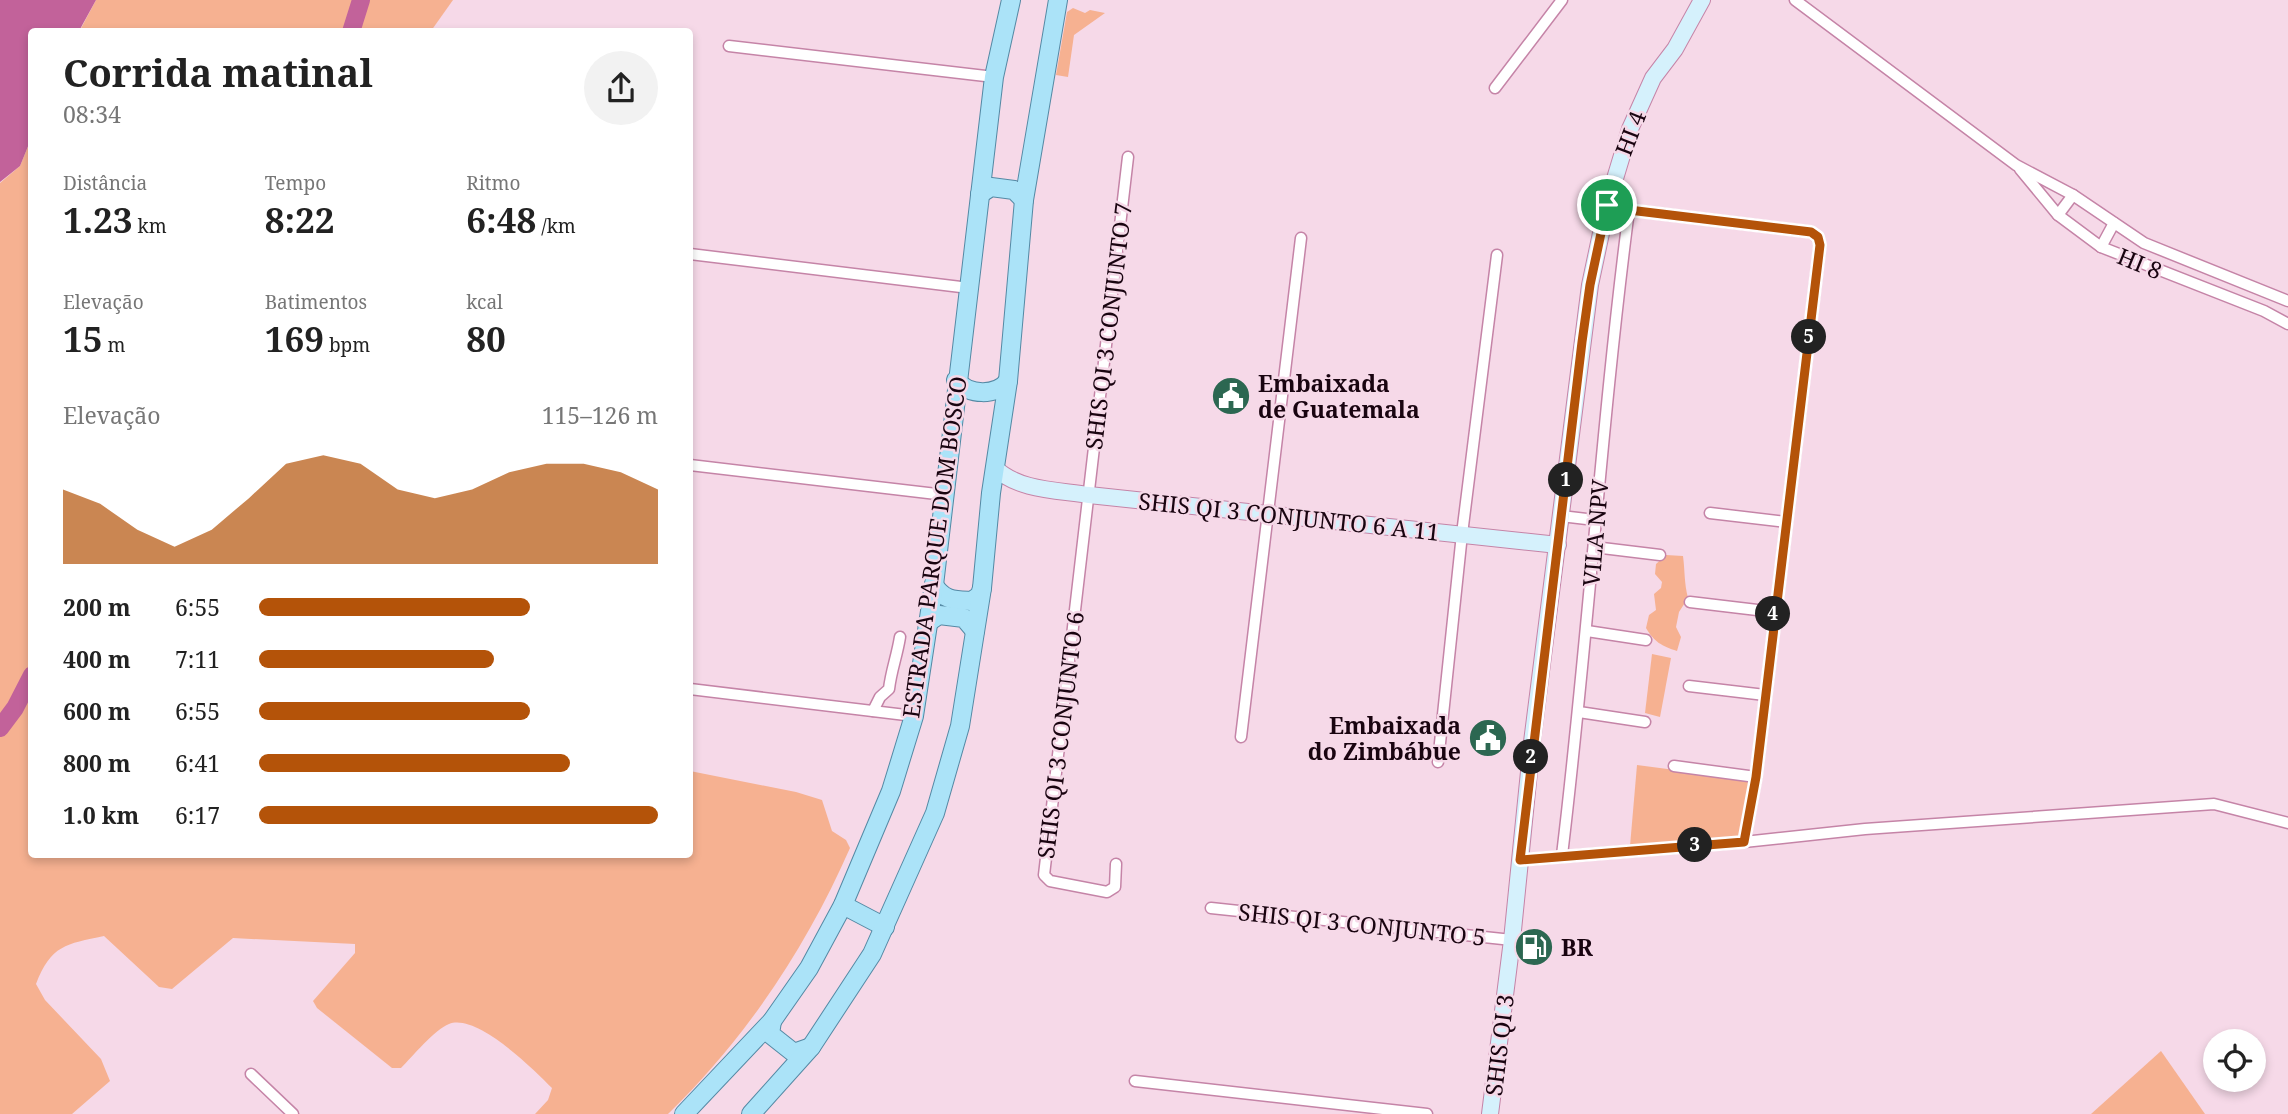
<!DOCTYPE html>
<html lang="pt">
<head>
<meta charset="utf-8">
<style>
  :root { --surface:#fff; --page:#f2f2f2; --text:#222; --muted:#767676; --accent:#b45309 }
  body { margin:0; font-family:"Noto Serif",serif; background:var(--page); color:var(--text); height:100vh; display:flex; flex-direction:column; font-size:26px; white-space:nowrap }
  * { box-sizing:border-box; margin:0 }
  p { font-size:23px; color:var(--muted) }
  .icon { flex:none; width:38px; height:38px; fill:none; stroke:currentColor; stroke-width:2; stroke-linecap:round; stroke-linejoin:round }
  .map { position:relative; flex:1; overflow:hidden }
  .sheet { position:absolute; left:28px; top:28px; width:665px; height:830px; display:flex; flex-direction:column; background:var(--surface); border-radius:7px; box-shadow:0 4px 10px #0003 }
  .sheet>* { flex:none }
  .controls { position:absolute; left:2203px; top:1029px; display:grid; gap:14px }
  .controls a { display:grid; place-items:center; width:63px; height:63px; border-radius:50%; background:var(--surface); box-shadow:0 4px 10px #0003; font-size:35px }
  .pin { position:absolute; display:grid; place-items:center; width:60px; height:60px; color:#fff; margin:-30px; border:4px solid #fff; border-radius:50%; box-shadow:0 2px 7px #0007 }
  .km { position:absolute; width:35px; height:35px; margin:-18px; border-radius:50%; background:#222; color:#fff; font-size:19px; line-height:35px; text-align:center }
  .round { display:grid; place-items:center; flex:none; width:74px; height:74px; border-radius:37px; background:var(--page) }
  .headline { display:flex; align-items:center; justify-content:space-between; height:119px; padding:0 35px }
  h1 { font-size:38px; font-weight:700; line-height:52px }
  .stats { display:grid; grid-template-columns:repeat(3,1fr); gap:10px; height:119px; padding:7px 35px }
  .stats div { display:grid; align-content:center }
  .stats b { font-size:35px; font-weight:700 }
  .stats small { font-size:19px; font-weight:400 }
  .stats p { font-size:19px }
  .chart { height:196px; padding:14px 35px }
  .chart p { display:flex; justify-content:space-between }
  .chart svg { width:100%; height:126px; margin-top:7px; fill:var(--accent); opacity:.7 }
  ul { padding:0 35px; list-style:none; font-size:23px }
  li { display:grid; grid-template-columns:112px 84px 1fr; align-items:center; height:52px }
  li i { height:18px; border-radius:9px; background:var(--accent) }
  .map>svg:first-child { display:block }
  .green { fill:#f6b191 }
  .water { fill:#c2629a }
  .lines { fill:none; stroke-linecap:round; stroke-linejoin:round }
  .river { stroke:#c2629a; stroke-width:18 }
  .street-casing { stroke:#c584a7; stroke-width:13 }
  .secondary-casing { stroke:#c584a7; stroke-width:18 }
  .primary-casing { stroke:#5489a4; stroke-width:20 }
  .street { stroke:#fff; stroke-width:10 }
  .secondary { stroke:#d5f1fc; stroke-width:16 }
  .primary { stroke:#abe3f8; stroke-width:18 }
  .route-casing { stroke:#fff; stroke-width:14 }
  .route { stroke:#b45309; stroke-width:9 }
  .labels { text-anchor:middle; dominant-baseline:central; stroke-width:5; stroke-linejoin:round; paint-order:stroke }
  .street-label { font-size:23px; fill:#190410; stroke:#f6d9e8 }
  .poi-label { font-size:23px; font-weight:bold; fill:#190410; stroke:#f6d9e8; text-anchor:start }
</style>
</head>
<body>
<div class="map">
<svg width="2288" height="1114" viewBox="0 0 2288 1114">
  <rect width="100%" height="100%" fill="#f6d9e8"/>
  <g class="green">
    <polygon points="96,0 453,0 431,31 79,32"/>
    <polygon points="1073,8 1085,13 1090,10 1105,13 1074,35 1068,77 1056,75 1067,12"/>
    <path d="M31,139L32,854H690V771L796,792L822,800L832,831L846,840L850,848C806,948 746,1038 668,1114H535L548,1100L552,1088C533,1069 477,1013 449,1024C435,1029 412,1057 401,1068H392L317,1008L313,1001L355,953V944L233,938L172,989L159,987L104,936C66,944 51,945 36,984L45,1000L101,1059L110,1081L72,1114H0V183L20,166Z"/>
    <path d="M1666,555L1683,556C1685,571 1684,583 1688,598L1679,612L1676,627L1681,637L1677,651C1662,646 1654,642 1646,628L1649,615L1656,610L1654,594L1661,588L1662,582L1655,574L1656,564Z"/>
    <polygon points="1652,654 1671,658 1660,717 1645,713"/>
    <polygon points="1637,765 1751,780 1740,838 1630,846"/>
    <polygon points="2161,1051 2205,1114 2091,1114"/>
  </g>
  <polygon class="water" points="0,0 96,0 79,31 32,32 31,139 20,166 0,182"/>
  <g class="lines">
    <g class="river">
      <polyline points="351,32 361,0"/>
      <polyline points="0,728 15,708 32,675"/>
    </g>
    <g class="street-casing">
      <g id="street">
        <polyline points="1795,0 2016,165 2073,195 2144,243 2288,301"/>
        <polyline points="729,46 994,77"/>
        <polyline points="1495,88 1562,0"/>
        <polyline points="2020,169 2058,215 2101,247 2264,311 2288,324"/>
        <polyline points="1607,205 1629,210 1811,232 1818,238 1820,245 1756,777 1744,842"/>
        <polyline points="2058,215 2073,195"/>
        <polyline points="2101,247 2114,223"/>
        <polyline points="690,254 969,288"/>
        <polyline points="690,465 945,495"/>
        <polyline points="1710,513 1786,522"/>
        <polyline points="1561,516 1595,520"/>
        <polyline points="1594,547 1660,555"/>
        <polyline points="1690,602 1774,612"/>
        <polyline points="1587,631 1646,640"/>
        <polyline points="1689,686 1765,695"/>
        <polyline points="690,689 914,716"/>
        <path d="M873,711L880,697L889,689C891,671 897,656 900,637"/>
        <polyline points="1579,712 1645,722"/>
        <polyline points="1241,737 1301,238"/>
        <polyline points="1438,762 1462,534 1497,255"/>
        <polyline points="1674,766 1756,777"/>
        <path d="M1562,855C1588,641 1601,425 1629,210"/>
        <polyline points="1520,860 1744,842 1865,829 2214,804 2288,823"/>
        <polyline points="1116,864 1115,887 1107,892 1050,881 1044,875 1128,157"/>
        <polyline points="1211,908 1512,940"/>
        <polyline points="251,1074 293,1114"/>
        <polyline points="1135,1081 1427,1114"/>
      </g>
    </g>
    <g class="secondary-casing">
      <g id="secondary">
        <path d="M995,468C1019,491 1058,490 1089,495L1558,545"/>
        <polyline points="1490,1114 1512,940 1532,742 1590,285 1607,205 1630,129 1653,78 1675,49 1702,0"/>
      </g>
    </g>
    <g class="primary-casing">
      <g id="primary">
        <polyline points="980,194 991,187 1014,190 1024,200"/>
        <path d="M956,380C968,396 997,396 1008,381"/>
        <path d="M934,585C944,601 955,600 972,601L980,595L982,588"/>
        <polyline points="927,623 939,615 964,618 975,631"/>
        <polyline points="843,905 885,927"/>
        <polyline points="772,1021 770,1034 794,1053 811,1047"/>
        <polyline points="684,1114 772,1021 809,968 843,905 891,791 914,716 934,585 994,77 1011,0"/>
        <polyline points="751,1114 811,1047 872,954 935,813 960,726 982,588 991,493 1008,381 1024,200 1058,0"/>
      </g>
    </g>
    <use href="#street" class="street"/>
    <use href="#secondary" class="secondary"/>
    <use href="#primary" class="primary"/>
  </g>
  <g class="lines">
    <g class="route-casing">
      <polygon id="route" points="1607,205 1629,210 1811,232 1818,237 1820,245 1756,777 1744,842 1520,860 1582,342 1590,285"/>
    </g>
    <use href="#route" class="route"/>
  </g>
  <defs>
    <g id="civic-disc" transform="scale(2.0125)"><circle r="9.5" fill="#2c6751" stroke="#f6d9e8"/><path d="M-.6-6.5H3V-4.5H.6V-3L4-1V1h2V6H-6V1h2V-1L-.6-3ZM-1.2 2.5V6h2.4V2.5Z" fill="#fff"/></g>
    <g id="fuel-disc" transform="scale(2.0125)"><circle r="9.5" fill="#2c6751" stroke="#f6d9e8"/><path d="M-5.5-6h7V0h2V4h1.3V-2.5L3-4.5l.8-.8L6-3V5H2.5V1h-1V6h-7ZM-4.2-4.7v3.2H.2V-4.7Z" fill="#fff"/></g>
  </defs>
  <g fill-rule="evenodd">
    <use href="#civic-disc" x="1231" y="396"/>
    <use href="#civic-disc" x="1488" y="738"/>
    <use href="#fuel-disc" x="1534" y="947"/>
  </g>
  <g class="labels">
    <g class="street-label">
      <text transform="translate(1630 133) rotate(-69)">HI 4</text>
      <text transform="translate(2140 263) rotate(22)">HI 8</text>
      <text transform="translate(1108 326) rotate(-83)">SHIS QI 3 CONJUNTO 7</text>
      <text transform="translate(1289 516) rotate(6)">SHIS QI 3 CONJUNTO 6 A 11</text>
      <text transform="translate(1595 533) rotate(-85)">VILA NPV</text>
      <text transform="translate(934 547) rotate(-82)">ESTRADA PARQUE DOM BOSCO</text>
      <text transform="translate(1060 735) rotate(-83)">SHIS QI 3 CONJUNTO 6</text>
      <text transform="translate(1362 924) rotate(6)">SHIS QI 3 CONJUNTO 5</text>
      <text transform="translate(1499 1045) rotate(-83)">SHIS QI 3</text>
    </g>
    <g class="poi-label">
      <text x="1258" y="383">Embaixada<tspan x="1258" dy="26">de Guatemala</tspan></text>
      <text x="1461" y="725" text-anchor="end">Embaixada<tspan x="1461" dy="26">do Zimbábue</tspan></text>
      <text x="1561" y="947">BR</text>
    </g>
  </g>
</svg>
<div class="controls">
<a><svg class="icon" aria-label="locate" viewBox="0 0 24 24"><circle cx="12" cy="12" r="6"/><path d="M12 2v4M12 18v4M2 12h4M18 12h4"/></svg></a>
</div>
<div class="pin" style="left:1607px;top:205px;background:#1e9e55"><svg class="icon" aria-label="arrive" viewBox="0 0 24 24"><path d="M6 21V4h12l-3 4 3 4H6"/></svg></div>
<b class="km" style="left:1566px;top:480px">1</b>
<b class="km" style="left:1531px;top:757px">2</b>
<b class="km" style="left:1695px;top:845px">3</b>
<b class="km" style="left:1773px;top:614px">4</b>
<b class="km" style="left:1809px;top:337px">5</b>
<section class="sheet">
<div class="headline"><div><h1>Corrida matinal</h1><p>08:34</p></div><a class="round"><svg class="icon" aria-label="share" viewBox="0 0 24 24"><path d="M12 15V3M7 8l5-5 5 5M5 13v7h14v-7"/></svg></a></div>
<div class="stats">
<div><p>Distância</p><b>1.23<small> km</small></b></div>
<div><p>Tempo</p><b>8:22</b></div>
<div><p>Ritmo</p><b>6:48<small> /km</small></b></div>
</div>
<div class="stats">
<div><p>Elevação</p><b>15<small> m</small></b></div>
<div><p>Batimentos</p><b>169<small> bpm</small></b></div>
<div><p>kcal</p><b>80</b></div>
</div>
<div class="chart"><p><span>Elevação</span>115–126 m</p>
<svg viewBox="0 0 160 44" preserveAspectRatio="none"><path d="M0 44V18L10 23L20 32L30 38L40 32L50 21L60 9L70 6L80 9L90 18L100 21L110 18L120 12L130 9L140 9L150 12L160 18V44z"/></svg>
</div>
<ul>
<li><b>200 m</b>6:55<i style="width:68%"></i></li>
<li><b>400 m</b>7:11<i style="width:59%"></i></li>
<li><b>600 m</b>6:55<i style="width:68%"></i></li>
<li><b>800 m</b>6:41<i style="width:78%"></i></li>
<li><b>1.0 km</b>6:17<i style="width:100%"></i></li>
</ul>
</section>
</div>
</body>
</html>
